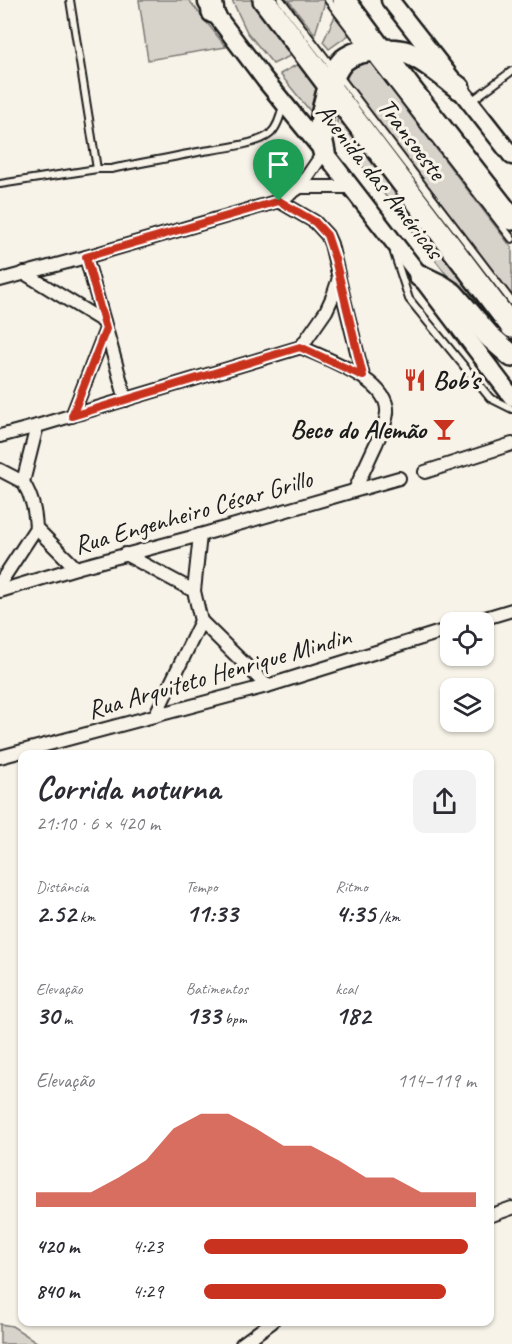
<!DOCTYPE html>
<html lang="pt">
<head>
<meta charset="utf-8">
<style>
  :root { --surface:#fff; --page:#f2f2f3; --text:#2b2b33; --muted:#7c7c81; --accent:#c8321e }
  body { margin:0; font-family:Caveat,sans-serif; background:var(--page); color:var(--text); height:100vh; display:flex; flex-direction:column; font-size:22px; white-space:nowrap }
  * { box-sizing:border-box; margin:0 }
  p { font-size:20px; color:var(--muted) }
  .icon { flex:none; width:33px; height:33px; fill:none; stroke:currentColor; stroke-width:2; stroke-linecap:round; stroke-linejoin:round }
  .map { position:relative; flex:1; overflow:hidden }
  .side { position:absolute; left:18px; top:750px; width:476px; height:576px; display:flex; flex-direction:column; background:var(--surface); border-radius:12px; box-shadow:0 2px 4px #0004 }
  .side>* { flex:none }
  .controls { position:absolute; left:440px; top:612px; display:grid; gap:12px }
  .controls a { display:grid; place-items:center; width:54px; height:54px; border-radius:12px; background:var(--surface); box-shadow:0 2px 4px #0004; font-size:30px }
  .pin { position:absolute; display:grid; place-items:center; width:51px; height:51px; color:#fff; margin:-62px -26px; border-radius:50% 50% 50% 0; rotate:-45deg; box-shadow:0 0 6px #0007 }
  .pin .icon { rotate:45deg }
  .round { display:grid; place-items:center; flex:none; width:63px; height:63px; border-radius:12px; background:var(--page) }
  .summary { display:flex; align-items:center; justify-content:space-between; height:102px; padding:0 18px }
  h1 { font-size:33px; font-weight:700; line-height:45px }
  .figures { display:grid; grid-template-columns:repeat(3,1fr); gap:9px; height:102px; padding:6px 18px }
  .figures div { display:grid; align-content:center }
  .figures b { font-size:26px; font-weight:700 }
  .figures small { font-size:16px; font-weight:400 }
  .figures p { font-size:16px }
  .chart { height:168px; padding:12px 18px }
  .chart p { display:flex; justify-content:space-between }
  .chart svg { width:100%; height:108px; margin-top:6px; fill:var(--accent); opacity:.7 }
  ul { padding:0 18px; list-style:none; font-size:20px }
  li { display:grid; grid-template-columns:96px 72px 1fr; align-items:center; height:45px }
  li i { height:15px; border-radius:8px; background:var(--accent) }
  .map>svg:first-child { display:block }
  .green { fill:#d7d3cb; stroke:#7a7874; stroke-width:1.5 }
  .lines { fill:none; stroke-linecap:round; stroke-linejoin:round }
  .lane-casing { stroke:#1c1c1c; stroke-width:10 }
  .street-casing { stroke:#1c1c1c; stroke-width:16 }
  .secondary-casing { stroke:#1c1c1c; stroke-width:21 }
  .highway-casing { stroke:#1c1c1c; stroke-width:26 }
  .lane { stroke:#f7f3e8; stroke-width:6 }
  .street { stroke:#f7f3e8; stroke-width:12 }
  .secondary { stroke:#f7f3e8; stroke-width:16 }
  .highway { stroke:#f7f3e8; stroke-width:21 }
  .route-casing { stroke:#fff; stroke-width:12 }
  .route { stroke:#c8321e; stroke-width:8 }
  .labels { text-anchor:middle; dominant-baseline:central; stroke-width:6; stroke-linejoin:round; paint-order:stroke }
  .street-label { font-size:26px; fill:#1c1c1c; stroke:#f7f3e8 }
  .poi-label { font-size:26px; font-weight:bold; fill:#1c1c1c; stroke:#f7f3e8; text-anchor:start }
</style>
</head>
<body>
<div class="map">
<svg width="512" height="1344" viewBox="0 0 512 1344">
  <rect width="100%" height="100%" fill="#f7f3e8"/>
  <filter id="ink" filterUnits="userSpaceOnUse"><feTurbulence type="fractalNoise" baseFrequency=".0167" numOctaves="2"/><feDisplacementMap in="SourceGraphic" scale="12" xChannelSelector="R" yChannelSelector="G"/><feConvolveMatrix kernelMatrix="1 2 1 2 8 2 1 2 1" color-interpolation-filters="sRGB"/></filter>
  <g filter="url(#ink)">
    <g class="green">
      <polygon points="139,0 189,0 226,47 148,60"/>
      <polygon points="232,0 251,0 292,55 273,64 247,32"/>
      <polygon points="288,0 323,0 325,2 315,34"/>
      <polygon points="335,16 350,34 329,49 323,42"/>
      <path d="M367,58L512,248V299L346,81C349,69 357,64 367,58Z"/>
      <polygon points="300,63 317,87 315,117 280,74"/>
      <polygon points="338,115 512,342 477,314 350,150 336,127"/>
      <polygon points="0,1324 12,1326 40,1344 0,1344"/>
    </g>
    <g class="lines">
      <g class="lane-casing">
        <g id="lane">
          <polyline points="70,0 97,169"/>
          <polyline points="281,0 512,302"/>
          <polyline points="328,0 363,46"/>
          <polyline points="369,54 512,239"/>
          <polyline points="470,102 512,71"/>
          <path d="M0,184L97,169H111C140,163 169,158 198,152C216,149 257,145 270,134C278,127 281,115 283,105"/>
          <polyline points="394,253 409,299 490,398 512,409"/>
        </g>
      </g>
      <g class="street-casing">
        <g id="street">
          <polyline points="300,187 350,187"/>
          <path d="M279,201L315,222L327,235L331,244L339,278L333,296L326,311L301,347C325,359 390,380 387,413C386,424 380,434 376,444C369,459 362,474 355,490"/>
          <polyline points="86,257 126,400"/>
          <polyline points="24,273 104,322"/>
          <polyline points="339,279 363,376"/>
          <polyline points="0,280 86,257 279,201 300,187 324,152"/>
          <polyline points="72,416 106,329"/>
          <path d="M37,426L23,482C32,497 35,510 36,528L76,568"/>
          <polyline points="0,436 37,426 301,347"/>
          <polyline points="0,470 23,482"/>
          <polyline points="425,472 512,444"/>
          <polyline points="200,535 194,591 201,621 267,686"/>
          <polyline points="125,554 194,591"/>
          <polyline points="0,583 36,528"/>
          <polyline points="0,591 76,568 200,535 399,478"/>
          <polyline points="472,622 512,610"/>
          <polyline points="155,716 201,621"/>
          <polyline points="0,757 267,686 450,629"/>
          <polyline points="489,1216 512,1208"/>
          <polyline points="242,1344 272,1322"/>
        </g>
      </g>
      <g class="secondary-casing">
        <g id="secondary">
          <polyline points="390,0 512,156"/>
          <polyline points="207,3 265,80 324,152 420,276 512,397"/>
        </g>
      </g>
      <g class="highway-casing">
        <g id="highway">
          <polyline points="211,0 213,12"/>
          <polyline points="264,0 512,327"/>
          <polyline points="344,0 409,87 512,219"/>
          <path d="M324,152C323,146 321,140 321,134C320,115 330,73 344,60C354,52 367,50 379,50C389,50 401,50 410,54C428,62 444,77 459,88"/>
          <polyline points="420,276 441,286 453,294 489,336 512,356"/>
        </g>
      </g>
      <use href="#lane" class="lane"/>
      <use href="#street" class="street"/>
      <use href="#secondary" class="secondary"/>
      <use href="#highway" class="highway"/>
    </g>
  </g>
  <g class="lines" filter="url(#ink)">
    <g class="route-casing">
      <polygon id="route" points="279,201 315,222 327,235 335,259 363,376 300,347 72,416 106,329 86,257"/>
    </g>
    <use href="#route" class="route"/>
  </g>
  <defs>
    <g id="restaurant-bare" transform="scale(1.8)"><path d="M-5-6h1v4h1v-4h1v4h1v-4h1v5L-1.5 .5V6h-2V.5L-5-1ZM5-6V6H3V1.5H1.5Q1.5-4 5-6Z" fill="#c8321e" stroke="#f7f3e8" stroke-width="2.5" paint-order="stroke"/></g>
    <g id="bar-bare" transform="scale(1.8)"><path d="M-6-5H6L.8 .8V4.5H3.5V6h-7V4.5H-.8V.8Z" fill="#c8321e" stroke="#f7f3e8" stroke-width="2.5" paint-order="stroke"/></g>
  </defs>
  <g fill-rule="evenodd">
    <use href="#restaurant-bare" x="415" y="380"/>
    <use href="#bar-bare" x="444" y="429"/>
  </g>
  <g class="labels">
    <g class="street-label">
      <text transform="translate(412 139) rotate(53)">Transoeste</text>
      <text transform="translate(380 181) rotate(52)">Avenida das Américas</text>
      <text transform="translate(193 512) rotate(-16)">Rua Engenheiro César Grillo</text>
      <text transform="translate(219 673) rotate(-16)">Rua Arquiteto Henrique Mindin</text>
    </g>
    <g class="poi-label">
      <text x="433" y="380">Bob's</text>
      <text x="426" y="429" text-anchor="end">Beco do Alemão</text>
    </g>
  </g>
</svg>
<div class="controls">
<a><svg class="icon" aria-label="locate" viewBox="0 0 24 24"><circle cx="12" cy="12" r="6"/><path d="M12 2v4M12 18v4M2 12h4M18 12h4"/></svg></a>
<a><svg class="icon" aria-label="layers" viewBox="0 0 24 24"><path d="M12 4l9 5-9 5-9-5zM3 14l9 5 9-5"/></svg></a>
</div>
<div class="pin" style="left:279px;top:201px;background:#1e9e55"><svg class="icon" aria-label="arrive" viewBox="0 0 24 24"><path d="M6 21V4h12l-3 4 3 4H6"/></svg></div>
<section class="side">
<div class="summary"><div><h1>Corrida noturna</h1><p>21:10 · 6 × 420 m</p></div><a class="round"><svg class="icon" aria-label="share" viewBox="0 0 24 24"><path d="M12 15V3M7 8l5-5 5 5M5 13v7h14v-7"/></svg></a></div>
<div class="figures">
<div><p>Distância</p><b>2.52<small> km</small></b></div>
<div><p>Tempo</p><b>11:33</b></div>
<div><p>Ritmo</p><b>4:35<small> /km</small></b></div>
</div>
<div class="figures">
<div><p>Elevação</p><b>30<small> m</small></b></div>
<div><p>Batimentos</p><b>133<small> bpm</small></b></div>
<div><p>kcal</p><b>182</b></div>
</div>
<div class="chart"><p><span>Elevação</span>114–119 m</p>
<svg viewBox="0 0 160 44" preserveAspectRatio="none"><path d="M0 44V38L10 38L20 38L30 32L40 25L50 12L60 6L70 6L80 12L90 19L100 19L110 25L120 32L130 32L140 38L150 38L160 38V44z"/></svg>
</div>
<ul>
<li><b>420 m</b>4:23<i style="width:97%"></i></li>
<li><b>840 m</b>4:29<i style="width:89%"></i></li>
</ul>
</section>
</div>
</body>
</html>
